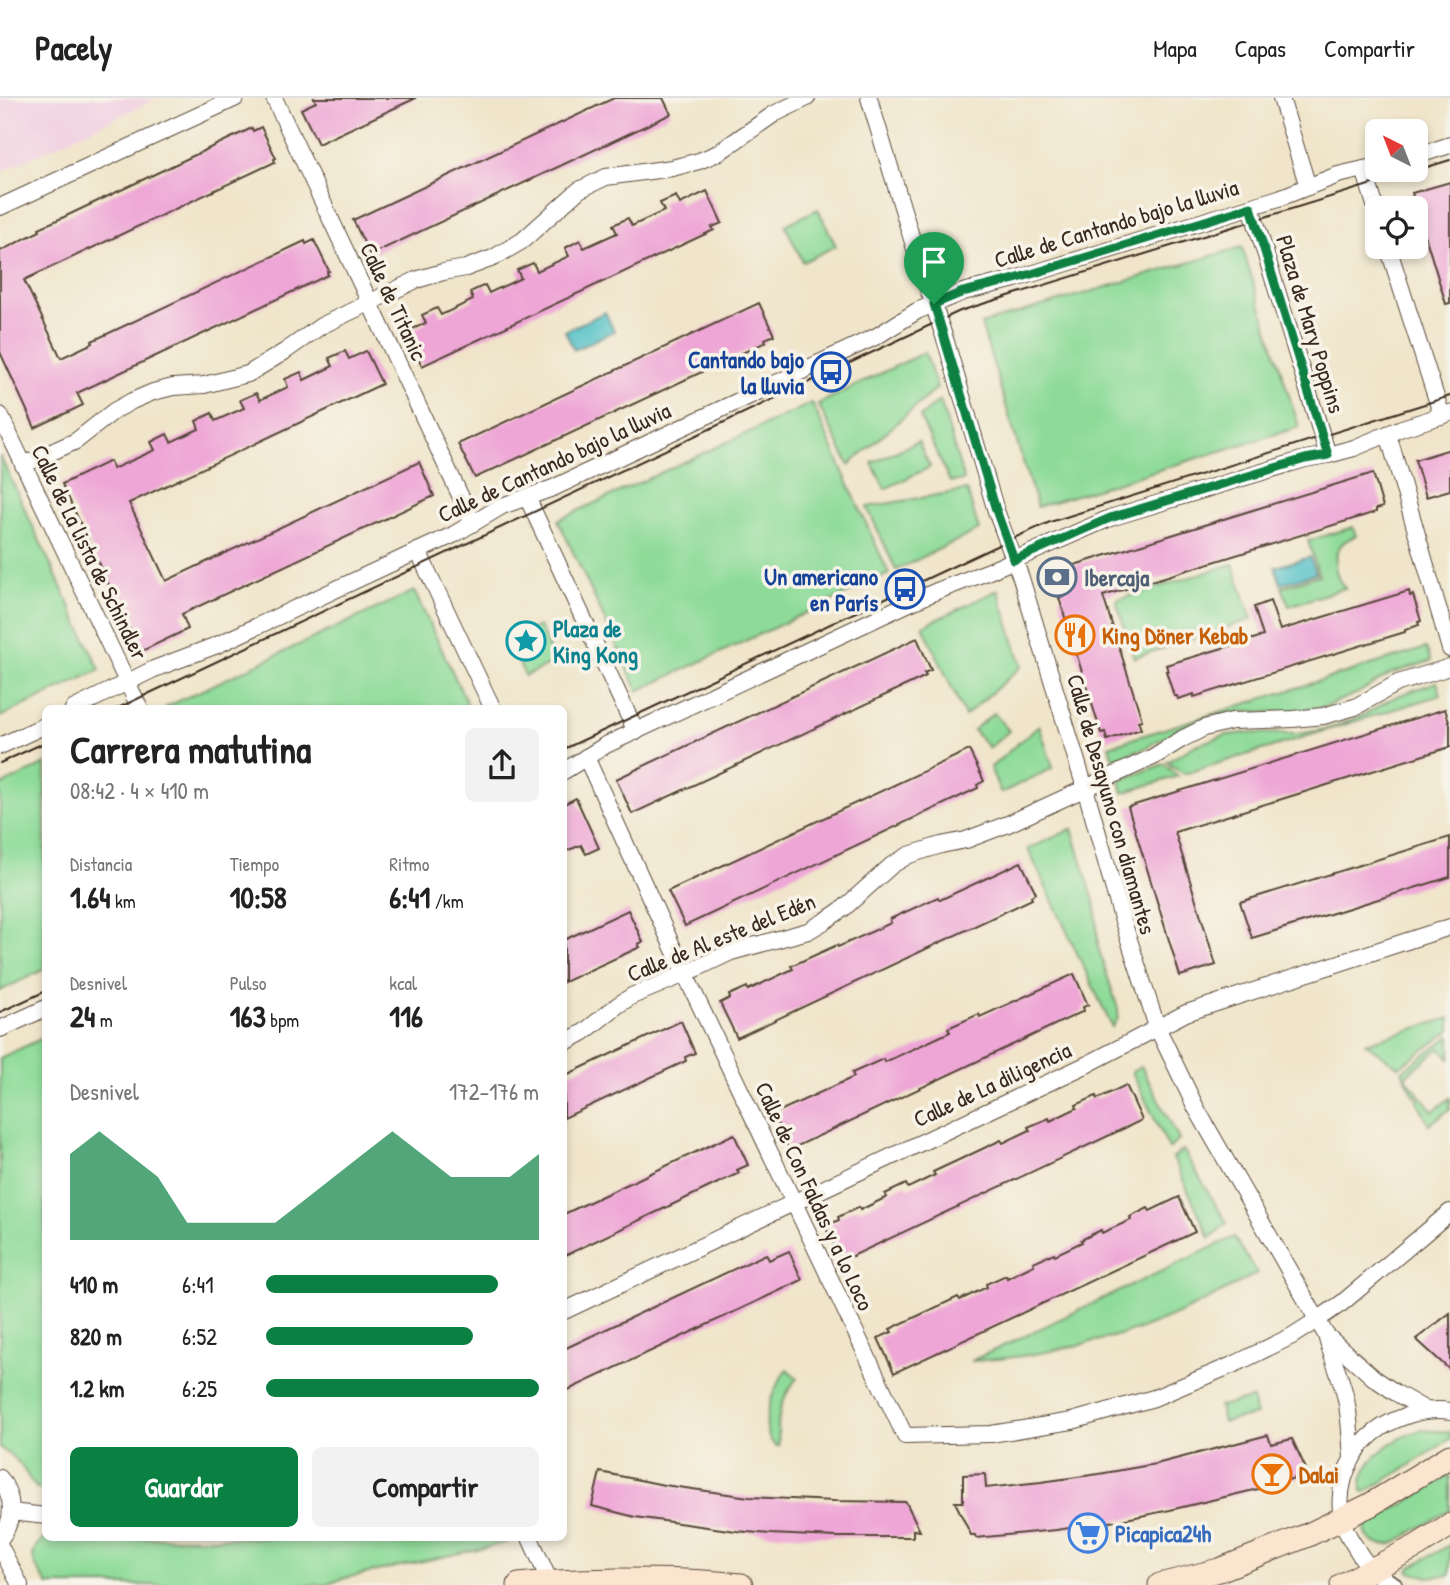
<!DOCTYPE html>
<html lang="es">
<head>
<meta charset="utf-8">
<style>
  :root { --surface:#fff; --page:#f2f2f2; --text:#222; --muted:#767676; --line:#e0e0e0; --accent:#0b8043 }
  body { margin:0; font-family:"Patrick Hand",sans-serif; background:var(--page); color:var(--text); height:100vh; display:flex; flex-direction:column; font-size:26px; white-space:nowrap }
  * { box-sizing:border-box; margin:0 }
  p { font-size:23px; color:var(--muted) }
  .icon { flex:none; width:38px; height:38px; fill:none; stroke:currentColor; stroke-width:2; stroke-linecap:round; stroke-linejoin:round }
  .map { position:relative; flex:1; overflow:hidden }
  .details { position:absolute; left:42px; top:607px; width:525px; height:836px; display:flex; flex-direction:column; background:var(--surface); border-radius:10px; box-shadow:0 4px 10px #0003 }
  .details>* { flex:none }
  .needle { width:46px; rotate:318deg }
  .fabs { position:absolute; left:1365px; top:21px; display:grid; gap:14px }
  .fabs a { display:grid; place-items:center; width:63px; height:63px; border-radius:10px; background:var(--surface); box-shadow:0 4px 10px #0003; font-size:35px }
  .pin { position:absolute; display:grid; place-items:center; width:60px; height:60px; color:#fff; margin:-72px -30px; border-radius:50% 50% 50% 0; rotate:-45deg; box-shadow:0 0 7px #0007 }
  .pin .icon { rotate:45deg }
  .round { display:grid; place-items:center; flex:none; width:74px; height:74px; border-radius:10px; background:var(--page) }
  .summary { display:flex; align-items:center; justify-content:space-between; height:119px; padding:0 28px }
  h1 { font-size:38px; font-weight:800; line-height:52px }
  .stats { display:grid; grid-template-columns:repeat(3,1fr); gap:10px; height:119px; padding:7px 28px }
  .stats div { display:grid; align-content:center }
  .stats b { font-size:30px; font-weight:800 }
  .stats small { font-size:19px; font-weight:400 }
  .stats p { font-size:19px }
  .chart { height:196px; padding:14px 28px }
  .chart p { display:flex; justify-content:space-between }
  .chart svg { width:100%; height:126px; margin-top:7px; fill:var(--accent); opacity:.7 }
  .cta { display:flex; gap:14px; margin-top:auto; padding:14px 28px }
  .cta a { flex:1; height:80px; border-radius:10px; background:var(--accent); color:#fff; font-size:28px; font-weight:800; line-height:80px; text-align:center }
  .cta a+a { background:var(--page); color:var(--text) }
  ul { padding:0 28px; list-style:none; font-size:23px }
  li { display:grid; grid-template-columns:112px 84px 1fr; align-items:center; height:52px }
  li i { height:18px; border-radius:9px; background:var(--accent) }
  header { display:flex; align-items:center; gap:42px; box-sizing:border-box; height:98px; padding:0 35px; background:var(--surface); border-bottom:2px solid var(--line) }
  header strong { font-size:33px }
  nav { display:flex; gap:38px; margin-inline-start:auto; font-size:24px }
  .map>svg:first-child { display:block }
  .built { fill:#f1d0e2 }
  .green { fill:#8edb99; stroke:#64825c; stroke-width:2 }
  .water { fill:#53c1c8; stroke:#477673; stroke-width:2 }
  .building { fill:#eea6d6 }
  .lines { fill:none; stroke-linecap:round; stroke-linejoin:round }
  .minor-casing { stroke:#564638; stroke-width:18 }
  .secondary-casing { stroke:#564638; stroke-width:25 }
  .minor { stroke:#fff; stroke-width:16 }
  .secondary { stroke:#fbe5cf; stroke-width:23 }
  .tram { stroke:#3b2a1e; stroke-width:2 }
  .route-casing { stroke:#fff; stroke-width:14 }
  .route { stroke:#0b8043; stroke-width:9 }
  .labels { text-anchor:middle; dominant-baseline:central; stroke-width:7; stroke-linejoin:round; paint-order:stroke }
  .street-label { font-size:23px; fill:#3b2a1e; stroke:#f7f3e8 }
  .transit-label { font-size:23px; font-weight:bold; fill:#164399; stroke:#f7f3e8; text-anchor:end }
  .service-label { font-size:23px; font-weight:bold; fill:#4e5e75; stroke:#f7f3e8; text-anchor:start }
  .culture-label { font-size:23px; font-weight:bold; fill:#0d838f; stroke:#f7f3e8; text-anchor:start }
  .food-label { font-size:23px; font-weight:bold; fill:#c56008; stroke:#f7f3e8; text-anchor:start }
  .shop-label { font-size:23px; font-weight:bold; fill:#366cbe; stroke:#f7f3e8; text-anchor:start }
</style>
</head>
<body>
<header>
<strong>Pacely</strong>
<nav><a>Mapa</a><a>Capas</a><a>Compartir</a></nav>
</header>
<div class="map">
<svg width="1450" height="1487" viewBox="0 0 1450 1487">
  <rect width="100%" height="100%" fill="#f7f3e8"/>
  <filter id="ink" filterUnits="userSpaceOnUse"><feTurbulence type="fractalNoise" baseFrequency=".0143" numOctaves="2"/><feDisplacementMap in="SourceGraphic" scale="14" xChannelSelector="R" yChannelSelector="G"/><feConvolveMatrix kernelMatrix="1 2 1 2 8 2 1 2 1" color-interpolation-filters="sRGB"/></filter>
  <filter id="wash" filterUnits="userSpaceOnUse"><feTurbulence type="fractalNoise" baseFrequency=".00686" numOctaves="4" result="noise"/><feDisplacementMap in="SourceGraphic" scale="28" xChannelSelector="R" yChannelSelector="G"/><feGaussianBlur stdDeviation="1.57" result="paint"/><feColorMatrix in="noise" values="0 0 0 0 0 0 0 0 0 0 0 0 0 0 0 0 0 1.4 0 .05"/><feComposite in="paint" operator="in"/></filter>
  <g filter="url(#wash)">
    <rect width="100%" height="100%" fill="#f0e5ca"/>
    <polygon class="built" points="0,0 158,0 0,74"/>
    <g class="green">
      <polygon points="818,111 836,148 803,164 785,127"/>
      <polygon points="1242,149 1299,329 1037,409 981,226"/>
      <polygon points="925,254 937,290 849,367 818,306"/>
      <polygon points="940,302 964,382 950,384 920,319"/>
      <polygon points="812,305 889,476 638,593 558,422"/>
      <polygon points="918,343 930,369 885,391 872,365"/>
      <polygon points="0,358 100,572 0,619"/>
      <polygon points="967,392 979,432 896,472 867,409"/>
      <path d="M1353,429L1356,438C1331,445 1330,473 1345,490L1289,508L1282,489L1319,477L1308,443Z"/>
      <polygon points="1233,466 1252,521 1134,560 1116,502"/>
      <polygon points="998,492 1022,568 965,618 923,528"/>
      <polygon points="414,493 470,611 167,611 166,609"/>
      <polygon points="539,528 555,564 525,578 508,542"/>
      <polygon points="1426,550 1431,563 1390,576 1358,595 1326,608 1288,615 1247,613 1211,618 1182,629 1145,650 1113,661 1109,648"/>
      <polygon points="1437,584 1441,597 1184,676 1167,664 1196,647 1226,637 1245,635 1298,636 1331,630 1365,616 1397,598"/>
      <polygon points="994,615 1009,633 989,650 973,632"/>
      <polygon points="1039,627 1053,670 1001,695 990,670"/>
      <polygon points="45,666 45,871 0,893 0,688"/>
      <polygon points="1164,666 1178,678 1123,695 1120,682"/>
      <polygon points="1072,731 1096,810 1098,849 1118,911 1118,920 1112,929 1028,751"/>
      <polygon points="1450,920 1450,933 1399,969 1365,945"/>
      <polygon points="1450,938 1450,961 1440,950 1405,978 1419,996 1415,999 1402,973"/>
      <path d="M45,939V1394C32,1390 30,1380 22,1369C16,1361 8,1355 0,1350V960Z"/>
      <polygon points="1141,968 1179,1041 1169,1051 1132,974"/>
      <polygon points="1421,998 1433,1013 1450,1000 1450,1011 1429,1027 1417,1002"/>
      <polygon points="1183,1052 1227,1125 1210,1140 1173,1060"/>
      <path d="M1234,1139L1257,1175C1219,1196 1181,1217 1140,1231C1111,1240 1081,1247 1051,1253C1025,1258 998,1262 971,1263Z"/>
      <path d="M787,1271L797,1280C779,1303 776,1320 779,1348H776C755,1332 774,1288 787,1271Z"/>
      <polygon points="1252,1301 1256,1317 1223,1324 1219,1308"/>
      <path d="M1423,1332L1450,1334V1341L1404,1371L1365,1394L1362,1393C1358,1363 1397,1337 1423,1332Z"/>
      <path d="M1450,1377V1412L1392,1446C1379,1449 1362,1442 1366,1426L1406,1405Z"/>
      <path d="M45,1440H504L506,1445L341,1481L326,1487H48C36,1471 23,1454 45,1440Z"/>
      <polygon points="1450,1447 1450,1477 1429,1479 1409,1474 1411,1469"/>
    </g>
    <g class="water">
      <polygon points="605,214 614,233 574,252 565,233"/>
      <polygon points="1310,459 1316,475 1281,486 1275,469"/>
    </g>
    <g id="blocks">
      <g class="building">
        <polygon points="314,0 416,0 318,46 301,11 316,4"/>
        <polygon points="614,0 663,0 671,16 370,157 353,122"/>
        <polygon points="261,29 276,60 274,61 275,64 24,182 61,260 93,245 92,243 305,143 306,146 314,142 329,173 327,174 328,177 77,295 83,307 35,330 0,254 0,153 40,133 39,130 64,119 252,30 253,33"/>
        <polygon points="1450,84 1450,205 1446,206 1412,95"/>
        <polygon points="707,93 722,125 712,129 714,132 422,268 406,234 426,225 422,217 437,210 441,217 473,202 470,194 485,187 489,195 521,180 517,172 533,165 537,173 569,158 565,150 580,142 584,150 617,135 613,127 628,120 632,128 664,113 660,105 676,98 680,106"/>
        <polygon points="759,205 774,237 765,241 766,244 475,380 458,346"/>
        <polygon points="345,253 349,261 366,253 382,286 129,405 166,483 419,364 434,398 182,516 188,531 140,554 62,386 110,363 113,371 155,352 151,344 167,336 171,344 199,331 196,323 212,315 215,323 244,310 240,302 256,295 260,302 288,289 285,281 301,274 304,282 333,268 329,260"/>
        <polygon points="1450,351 1450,392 1426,399 1415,362"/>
        <polygon points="1373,375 1383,409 1376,411 1376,414 1103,498 1142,622 1138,623 1141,631 1107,642 1105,634 1101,635 1059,500 1063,499 1055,473"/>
        <polygon points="1409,493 1410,498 1413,497 1421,523 1418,524 1419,527 1405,532 1405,534 1194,599 1194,596 1178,601 1177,598 1174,598 1166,573 1168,573 1166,567 1263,538 1254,509 1270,503 1280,532"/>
        <polygon points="917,540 931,572 924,575 926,578 632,716 616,681"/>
        <polygon points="1445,611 1450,626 1450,649 1175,734 1216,867 1180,878 1128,709"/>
        <polygon points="969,652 984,683 977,687 978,690 685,828 668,793"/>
        <polygon points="576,700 599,750 586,756 581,747 564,754 564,706"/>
        <polygon points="1450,739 1450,779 1252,840 1240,804"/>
        <polygon points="1021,764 1036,795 1031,798 1032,801 737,940 720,905 730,900 729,897 747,889 748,892 793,871 791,868 837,847 838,849 891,825 890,821 938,799 940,802"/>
        <polygon points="628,812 643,844 638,846 640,849 564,884 564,842"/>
        <polygon points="1074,876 1088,907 1083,909 1084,913 789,1052 773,1016 854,979 852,975 883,961 885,964 950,934 948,930 979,916 980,919"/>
        <polygon points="681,923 695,955 685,959 686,963 564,1020 564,978"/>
        <polygon points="1126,987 1142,1022 842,1163 825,1128 839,1122 838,1119 859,1109 860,1112 887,1099 885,1096 906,1086 908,1090 935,1077 933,1074 980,1052 1001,1042 1003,1045 1030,1032 1028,1029 1049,1020 1050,1023 1077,1010 1076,1007 1096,998 1097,1001"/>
        <polygon points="734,1036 748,1067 737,1072 739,1075 564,1158 564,1116"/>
        <polygon points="1179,1099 1195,1134 894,1275 878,1240 892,1234 890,1231 958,1199 960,1202 987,1189 986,1186 1006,1177 1007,1180 1034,1167 1033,1164 1054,1155 1055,1157 1082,1144 1081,1142 1101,1132 1102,1135 1131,1122 1130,1119 1148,1110 1150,1113"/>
        <polygon points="789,1153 802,1182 564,1294 564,1251 766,1156 769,1162"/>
        <polygon points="1450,1215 1450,1272 1416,1241"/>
        <polygon points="1268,1337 1271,1346 1292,1341 1307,1373 1300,1375 1301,1378 1258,1391 1170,1412 1116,1423 1056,1432 976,1440 975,1437 971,1437 955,1404 963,1404 963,1377 985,1376 986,1390 1041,1384 1099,1376 1156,1366"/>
        <polygon points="600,1374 664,1387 749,1399 834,1403 906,1404 920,1433 913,1432 913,1439 837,1439 770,1436 736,1433 635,1419 592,1408"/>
      </g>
    </g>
  </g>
  <g filter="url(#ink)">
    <use href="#blocks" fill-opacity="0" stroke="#564638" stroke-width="2"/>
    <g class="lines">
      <g class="minor-casing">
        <g id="minor">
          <polyline points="274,0 473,425"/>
          <path d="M869,0L918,161L946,244L996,413L1021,480L1085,690L1122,820L1157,929L1196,1010L1326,1237C1331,1258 1340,1277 1345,1297C1350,1317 1350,1338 1352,1359"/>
          <polyline points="1281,0 1308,89"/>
          <polyline points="1416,58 1450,47"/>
          <polyline points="1364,71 1377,114"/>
          <polyline points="0,109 236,0"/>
          <polyline points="1251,109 1328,357"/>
          <polyline points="1388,149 1442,318"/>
          <polyline points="0,317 140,611"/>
          <polyline points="1388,336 1450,551"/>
          <polyline points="23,367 76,343 114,313 132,303 153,294 173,289 204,287 248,276 284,254 321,228 416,182 443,174 466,170 493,160 522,143 579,92 606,79 672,70 699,63 718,55 774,16 807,0"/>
          <polyline points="527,399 636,634"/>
          <polyline points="418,453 493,611"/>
          <polyline points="73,611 154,571 217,547 418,453 453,437 502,408 553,390 877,238 917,213 963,194 1015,181 1279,100 1338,77 1377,68"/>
          <polyline points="0,648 46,627"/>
          <polyline points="586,659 685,876 905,1338 991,1336 1072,1323 1154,1300 1237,1265 1292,1238 1317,1222 1342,1205 1450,1114"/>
          <polyline points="564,673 606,647 903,508 937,493 987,474 1110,420 1305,361 1328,357 1354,350 1402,330 1450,315"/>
          <polyline points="0,931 46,910"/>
          <polyline points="564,945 584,934 618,907 632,898 685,876 731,854 808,833 825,823 844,810 892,767 909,757 941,747 966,742 1008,726 1153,659 1182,641 1204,630 1232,623 1293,621 1323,618 1355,609 1398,585 1450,569"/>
          <polyline points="564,1213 1088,966 1186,915 1450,829"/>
          <polyline points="1326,1237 1374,1280 1396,1295 1426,1312"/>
          <path d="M0,1380C14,1399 15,1422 0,1441"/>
          <polyline points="11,1414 46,1418"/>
          <polyline points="530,1440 550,1484"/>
          <polyline points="0,1448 20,1487"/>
          <path d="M1394,1487C1377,1479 1365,1466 1356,1450C1350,1441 1344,1431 1342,1421C1334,1376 1360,1334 1403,1319C1419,1313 1433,1310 1450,1313"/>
        </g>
      </g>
      <g class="secondary-casing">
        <g id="secondary">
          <path d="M519,1487C552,1483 584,1483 617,1482C658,1482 699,1482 741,1487"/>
          <polyline points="1160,1487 1219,1472 1308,1437 1370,1407 1450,1358"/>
          <polyline points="1342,1487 1417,1448 1450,1427"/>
        </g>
      </g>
      <use href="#minor" class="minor"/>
      <use href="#secondary" class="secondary"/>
      <g class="tram">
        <polyline points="116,611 960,213 1450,62"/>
        <polyline points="564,651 1007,443 1050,424 1450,298"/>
        <polyline points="0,665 46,644"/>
        <polyline points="0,914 46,893"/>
      </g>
    </g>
  </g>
  <g class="lines" filter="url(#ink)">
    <g class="route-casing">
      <polygon id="route" points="1251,109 1328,357 1305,361 1110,420 1014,462 996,412 934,206 963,194 1015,181"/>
    </g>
    <use href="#route" class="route"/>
  </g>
  <defs>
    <g id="bus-ring" transform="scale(2.0125)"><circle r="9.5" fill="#f7f3e8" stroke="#1a4fb4" stroke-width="1.5"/><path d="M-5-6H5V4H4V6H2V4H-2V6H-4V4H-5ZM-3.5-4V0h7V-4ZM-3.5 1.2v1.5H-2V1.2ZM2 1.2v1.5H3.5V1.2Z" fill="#1a4fb4"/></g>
    <g id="bank-ring" transform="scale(2.0125)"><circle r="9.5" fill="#f7f3e8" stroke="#5c6f8a" stroke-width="1.5"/><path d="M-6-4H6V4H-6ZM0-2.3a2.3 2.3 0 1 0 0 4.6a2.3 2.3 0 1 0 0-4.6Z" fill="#5c6f8a"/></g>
    <g id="restaurant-ring" transform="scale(2.0125)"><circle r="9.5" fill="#f7f3e8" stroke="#e8710a" stroke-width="1.5"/><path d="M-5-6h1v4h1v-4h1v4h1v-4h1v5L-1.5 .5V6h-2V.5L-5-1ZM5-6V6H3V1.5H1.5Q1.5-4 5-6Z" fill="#e8710a"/></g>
    <g id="sight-ring" transform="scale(2.0125)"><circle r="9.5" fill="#f7f3e8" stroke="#0f9aa8" stroke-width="1.5"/><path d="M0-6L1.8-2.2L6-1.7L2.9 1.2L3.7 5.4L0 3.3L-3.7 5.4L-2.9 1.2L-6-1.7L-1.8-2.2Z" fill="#0f9aa8"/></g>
    <g id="bar-ring" transform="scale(2.0125)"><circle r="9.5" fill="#f7f3e8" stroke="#e8710a" stroke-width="1.5"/><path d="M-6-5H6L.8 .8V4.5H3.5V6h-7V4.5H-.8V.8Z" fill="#e8710a"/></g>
    <g id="supermarket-ring" transform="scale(2.0125)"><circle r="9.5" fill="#f7f3e8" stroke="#3f7fe0" stroke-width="1.5"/><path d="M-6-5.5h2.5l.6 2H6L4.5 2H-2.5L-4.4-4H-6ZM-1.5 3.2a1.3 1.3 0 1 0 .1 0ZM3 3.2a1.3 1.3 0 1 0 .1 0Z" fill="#3f7fe0"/></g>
  </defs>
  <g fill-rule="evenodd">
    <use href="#bus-ring" x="831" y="274"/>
    <use href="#bank-ring" x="1057" y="479"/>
    <use href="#bus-ring" x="905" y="491"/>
    <use href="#restaurant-ring" x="1075" y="537"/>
    <use href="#sight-ring" x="526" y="543"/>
    <use href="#bar-ring" x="1272" y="1376"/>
    <use href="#supermarket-ring" x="1088" y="1435"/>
  </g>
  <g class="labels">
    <g class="street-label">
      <text transform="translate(1116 125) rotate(-17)">Calle de Cantando bajo la lluvia</text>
      <text transform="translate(394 203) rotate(65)">Calle de Titanic</text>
      <text transform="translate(1311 226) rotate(73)">Plaza de Mary Poppins</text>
      <text transform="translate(554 364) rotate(-25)">Calle de Cantando bajo la lluvia</text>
      <text transform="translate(90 454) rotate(64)">Calle de La lista de Schindler</text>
      <text transform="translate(1112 706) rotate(74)">Calle de Desayuno con diamantes</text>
      <text transform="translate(721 839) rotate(-22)">Calle de Al este del Edén</text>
      <text transform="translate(992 986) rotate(-25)">Calle de La diligencia</text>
      <text transform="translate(815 1098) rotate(65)">Calle de Con Faldas y a lo Loco</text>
    </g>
    <g class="transit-label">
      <text x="804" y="261">Cantando bajo<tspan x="804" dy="26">la lluvia</tspan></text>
      <text x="878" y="478">Un americano<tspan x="878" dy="26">en París</tspan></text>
    </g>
    <g class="service-label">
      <text x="1084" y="479">Ibercaja</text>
    </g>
    <g class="culture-label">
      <text x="553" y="530">Plaza de<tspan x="553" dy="26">King Kong</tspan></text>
    </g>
    <g class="food-label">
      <text x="1102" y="537">King Döner Kebab</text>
      <text x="1299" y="1376">Dalai</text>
    </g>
    <g class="shop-label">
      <text x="1115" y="1435">Picapica24h</text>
    </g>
  </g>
</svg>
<div class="fabs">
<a><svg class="needle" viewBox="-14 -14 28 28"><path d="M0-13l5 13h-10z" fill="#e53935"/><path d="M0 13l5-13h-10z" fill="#767676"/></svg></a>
<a><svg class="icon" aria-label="locate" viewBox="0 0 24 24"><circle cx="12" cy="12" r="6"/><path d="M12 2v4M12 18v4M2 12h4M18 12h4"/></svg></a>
</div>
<div class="pin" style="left:934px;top:206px;background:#1e9e55"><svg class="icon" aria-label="arrive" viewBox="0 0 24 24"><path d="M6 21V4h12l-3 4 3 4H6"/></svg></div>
<section class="details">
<div class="summary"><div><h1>Carrera matutina</h1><p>08:42 · 4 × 410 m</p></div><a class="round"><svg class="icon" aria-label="share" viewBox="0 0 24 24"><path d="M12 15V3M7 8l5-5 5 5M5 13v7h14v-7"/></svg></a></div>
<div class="stats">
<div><p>Distancia</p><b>1.64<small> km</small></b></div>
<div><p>Tiempo</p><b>10:58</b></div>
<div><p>Ritmo</p><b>6:41<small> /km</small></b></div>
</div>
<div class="stats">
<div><p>Desnivel</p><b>24<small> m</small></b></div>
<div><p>Pulso</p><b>163<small> bpm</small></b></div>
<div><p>kcal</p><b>116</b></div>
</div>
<div class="chart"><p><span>Desnivel</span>172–176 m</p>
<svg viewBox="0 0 160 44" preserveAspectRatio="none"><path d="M0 44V14L10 6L20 14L30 22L40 38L50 38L60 38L70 38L80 30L90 22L100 14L110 6L120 14L130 22L140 22L150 22L160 14V44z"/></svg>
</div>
<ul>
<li><b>410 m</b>6:41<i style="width:85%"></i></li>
<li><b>820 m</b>6:52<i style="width:76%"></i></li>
<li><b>1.2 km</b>6:25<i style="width:100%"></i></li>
</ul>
<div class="cta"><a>Guardar</a><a>Compartir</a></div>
</section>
</div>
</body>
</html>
